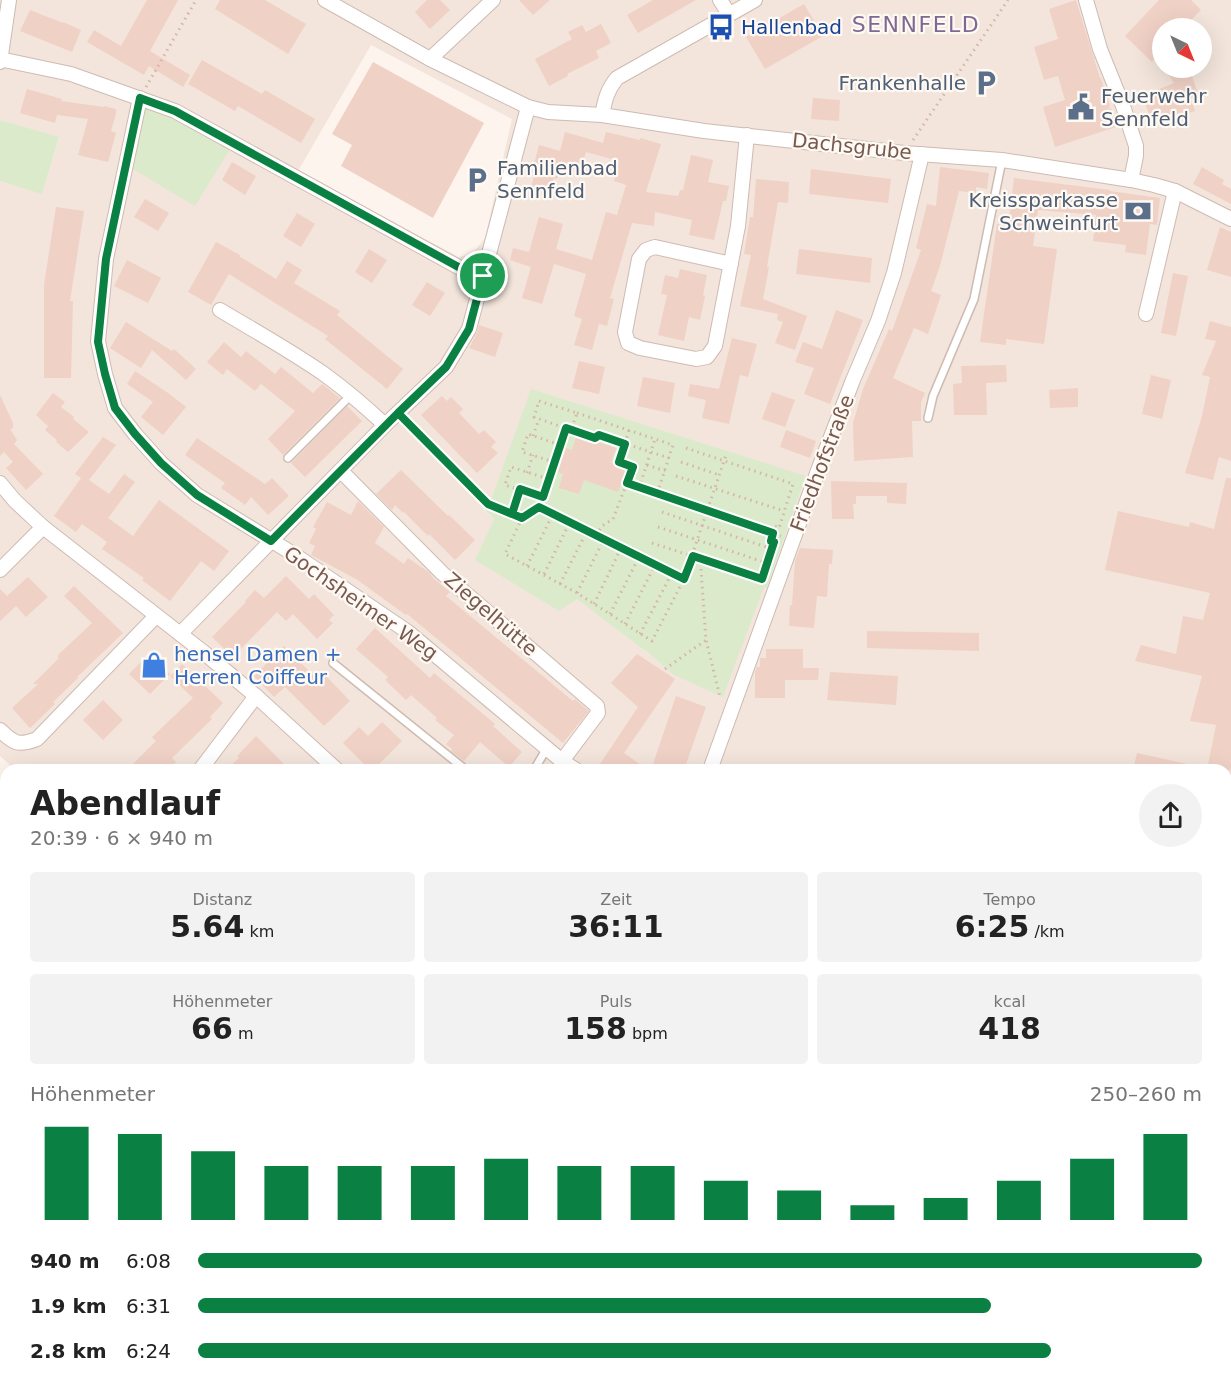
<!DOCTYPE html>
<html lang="de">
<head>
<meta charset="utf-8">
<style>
  :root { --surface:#fff; --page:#f2f2f2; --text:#222; --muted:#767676; --accent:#0b8043 }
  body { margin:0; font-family:"DejaVu Sans",sans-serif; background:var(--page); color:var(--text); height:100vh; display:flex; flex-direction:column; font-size:22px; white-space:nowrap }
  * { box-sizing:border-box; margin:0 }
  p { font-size:20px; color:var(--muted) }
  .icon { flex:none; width:33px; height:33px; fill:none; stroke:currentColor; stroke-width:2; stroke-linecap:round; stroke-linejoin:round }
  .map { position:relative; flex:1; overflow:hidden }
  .side { position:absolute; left:0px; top:764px; width:1232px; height:622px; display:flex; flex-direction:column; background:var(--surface); border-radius:18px 18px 0 0; box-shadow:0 6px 24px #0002 }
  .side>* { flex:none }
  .needle { width:39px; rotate:137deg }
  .buttons { position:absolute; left:1152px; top:18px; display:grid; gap:12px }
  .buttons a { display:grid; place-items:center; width:60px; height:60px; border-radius:50%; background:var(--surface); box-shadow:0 6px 24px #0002; font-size:30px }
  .pin { position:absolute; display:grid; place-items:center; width:51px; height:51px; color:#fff; margin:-26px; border:3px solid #fff; border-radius:50%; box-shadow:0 2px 6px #0007 }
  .round { display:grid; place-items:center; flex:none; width:63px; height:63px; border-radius:32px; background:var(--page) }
  .overview { display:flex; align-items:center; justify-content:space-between; height:102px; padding:0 30px }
  h1 { font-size:33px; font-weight:700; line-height:45px }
  .stats { display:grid; grid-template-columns:repeat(3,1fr); gap:9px; height:102px; padding:6px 30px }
  .stats div { display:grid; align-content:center; border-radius:6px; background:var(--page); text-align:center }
  .stats b { font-size:30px; font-weight:700 }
  .stats small { font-size:16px; font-weight:400 }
  .stats p { font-size:16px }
  .chart { height:168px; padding:12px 30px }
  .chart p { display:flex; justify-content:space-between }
  .chart svg { width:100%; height:108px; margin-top:6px; stroke:var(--accent); stroke-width:6 }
  ul { padding:0 30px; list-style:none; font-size:20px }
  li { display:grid; grid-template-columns:96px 72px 1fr; align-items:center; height:45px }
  li i { height:15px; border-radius:8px; background:var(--accent) }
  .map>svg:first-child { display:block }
  .residential { fill:#f3e5db; fill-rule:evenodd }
  .green { fill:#dbeacb }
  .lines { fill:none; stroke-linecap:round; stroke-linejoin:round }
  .stream { stroke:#a8d5d6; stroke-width:4.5 }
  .building { fill:#f0d1c6 }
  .lane-casing { stroke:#cebbb2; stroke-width:10 }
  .street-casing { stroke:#cebbb2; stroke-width:16 }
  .path { stroke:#d6b4a8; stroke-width:3; stroke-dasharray:1.5 4.5; stroke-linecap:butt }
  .lane { stroke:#fff; stroke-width:7 }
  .street { stroke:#fff; stroke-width:14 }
  .route-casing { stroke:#fff; stroke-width:12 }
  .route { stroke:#0b8043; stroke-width:8 }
  .labels { text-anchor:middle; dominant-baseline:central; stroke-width:4.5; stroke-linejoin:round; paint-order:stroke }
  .transit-label { font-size:20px; fill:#164399; stroke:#fef9f3; text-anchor:start }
  .service-label { font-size:20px; fill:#4e5e75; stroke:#fef9f3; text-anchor:end }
  .street-label { font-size:20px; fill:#775950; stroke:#fef9f3 }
  .shop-label { font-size:20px; fill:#366cbe; stroke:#fef9f3; text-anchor:start }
  .quarter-label { font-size:22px; letter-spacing:1.5px; fill:#7f6892; stroke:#fef9f3 }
</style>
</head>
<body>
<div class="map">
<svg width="1231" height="1385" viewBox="0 0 1231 1385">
  <rect width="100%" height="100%" fill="#fcf4ed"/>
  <path class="residential" d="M0,0H1231V1360L1226,1357V770L15,769L0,756V181L42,193L59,138L0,120ZM1162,28H1202V68H1162ZM371,45L512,119L485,238L472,254L459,257L298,171ZM806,476L767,588L699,562L649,653L641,648L577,598L476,560L494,519L483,509L491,500Z"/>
  <g class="green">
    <polygon points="141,101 233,144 195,206 128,166"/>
    <polygon points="0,120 59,137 42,194 0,181"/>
    <polygon points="531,389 806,476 767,588 764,587 723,697 674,675 649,653 641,648 577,599 559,611 475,560 494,519 483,508 491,500"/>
    <polygon points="0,962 6,963 6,1123 0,1113"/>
  </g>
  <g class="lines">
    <g class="stream">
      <polyline points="0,1315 6,1316"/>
      <polyline points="487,1380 498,1385"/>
    </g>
  </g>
  <g class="building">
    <polygon points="147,0 178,0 150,51 190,75 183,87 149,66 144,75 87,42 94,30 121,46"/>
    <polygon points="220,0 265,0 306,24 288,54 215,9"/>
    <polygon points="427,0 440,0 450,10 430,29 415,12"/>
    <polygon points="519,0 550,0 533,15"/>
    <polygon points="653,0 696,0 638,33 627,15"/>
    <polygon points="1076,0 1100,78 1101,78 1110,106 1107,110 1111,108 1116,127 1055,147 1043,107 1065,100 1058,76 1044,80 1034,47 1058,39 1049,9"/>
    <polygon points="1159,0 1191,0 1201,10 1183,28 1162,28 1162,51 1152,62 1125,36"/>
    <polygon points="804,4 823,36 765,69 746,37"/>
    <polygon points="30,10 63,23 63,22 81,30 72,52 20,31"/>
    <polygon points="601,24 611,43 596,51 599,58 567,74 568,76 549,86 535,59 572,39 568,32 582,25 586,32"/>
    <polygon points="202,60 262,94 265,90 315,119 301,143 238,106 235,111 188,84"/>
    <polygon points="373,62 484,123 433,218 341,166 352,145 332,134"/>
    <polygon points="1164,68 1189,68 1199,96 1191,99 1195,111 1178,117 1176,112 1152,121 1142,96 1174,83"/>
    <polygon points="27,89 62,99 61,101 104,107 104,106 116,109 116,114 111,131 116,133 108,162 78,155 88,119 57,115 55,123 20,113"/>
    <polygon points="813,98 840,100 839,121 811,119"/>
    <polygon points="565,132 603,143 606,132 640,140 640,138 661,144 646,192 678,196 680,190 683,190 691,155 713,160 708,182 729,186 726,201 723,201 714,240 689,235 692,220 655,212 654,226 632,223 610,298 614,299 607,326 599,324 592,350 574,345 582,319 574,316 586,274 554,264 542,304 522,298 531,267 510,260 513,248 529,252 539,217 563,224 556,249 592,260 606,212 617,215 626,185 614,181 619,161 586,152 580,172 561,167 557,179 554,178 549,197 530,191 535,173 532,172 539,145 560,151"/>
    <polygon points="232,162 256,176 245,195 222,180"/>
    <polygon points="940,167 989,173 987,189 976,187 976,193 959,191 940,266 931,291 941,295 928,334 914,328 893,378 925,393 921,402 921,421 912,421 913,457 854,461 853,423 863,389 889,329 892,331 921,250 916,248 927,204 936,206"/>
    <polygon points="1202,167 1224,180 1222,184 1231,189 1231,204 1193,184"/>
    <polygon points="811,169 891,179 888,203 809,194"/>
    <polygon points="1014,178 1110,190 1110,191 1160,198 1157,225 1150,224 1146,255 1125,252 1126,245 1093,241 1096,215 1038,210 1033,246 1057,249 1044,344 1006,339 1006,345 980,342 997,224 1008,226"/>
    <polygon points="756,179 789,182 788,203 778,202 767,267 769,267 763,299 807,316 795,350 775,343 783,322 777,320 778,314 740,306 751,255 744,254 750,217 753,217"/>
    <polygon points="145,199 169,213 158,231 134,217"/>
    <polygon points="56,207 84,211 70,301 73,301 71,378 44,378 44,285"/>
    <polygon points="297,213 315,224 301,247 283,236"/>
    <polygon points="1220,227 1231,232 1231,277 1207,270"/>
    <polygon points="216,242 240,255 239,256 276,279 287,261 302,270 294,283 340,311 337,315 403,369 387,389 325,339 328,336 229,274 211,305 188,292"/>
    <polygon points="369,249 387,260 372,283 355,272"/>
    <polygon points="799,249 872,258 870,283 796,274"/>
    <polygon points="127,260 161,278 148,303 114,286"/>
    <polygon points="680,269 707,275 703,295 705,296 700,320 689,317 684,341 658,335 667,295 661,294 665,275 678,278"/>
    <polygon points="1173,273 1188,276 1176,336 1161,333"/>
    <polygon points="427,282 445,293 430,316 412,305"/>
    <polygon points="836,310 863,320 830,404 804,394 814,368 795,362 803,342 822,349"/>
    <polygon points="1210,321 1231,327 1231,461 1219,457 1213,480 1185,473 1202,416 1210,377 1202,375 1216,341 1205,339"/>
    <polygon points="126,322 172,351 174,349 196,369 186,380 152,350 141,368 110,348"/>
    <polygon points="479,325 503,333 495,357 469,348 477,333"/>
    <polygon points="732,338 757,344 748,377 740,375 729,424 702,418 706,400 688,396 690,384 719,389"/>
    <polygon points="224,342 241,357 246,351 275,374 281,367 313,393 322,384 340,398 283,455 268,439 295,411 261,384 255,391 227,369 223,375 207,362"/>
    <polygon points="579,361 605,367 599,394 572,388"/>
    <polygon points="1006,365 1007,382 986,383 987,415 954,415 953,384 962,383 961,366"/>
    <polygon points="135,371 168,393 186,407 163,435 141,417 153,402 127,384"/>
    <polygon points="1151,375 1171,380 1162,419 1142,414"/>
    <polygon points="643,377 675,383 670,413 637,406"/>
    <polygon points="1078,388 1078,407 1050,408 1049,390"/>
    <polygon points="772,392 795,400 785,427 762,419"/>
    <polygon points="53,393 65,402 61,407 74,417 73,419 89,432 68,452 56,442 57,440 45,430 48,426 36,415"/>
    <polygon points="0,395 13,423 13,428 10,429 17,440 14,444 43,474 26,490 6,468 13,462 4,452 0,456"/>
    <polygon points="442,396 447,401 451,397 463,409 459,413 479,434 484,430 496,442 491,447 498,453 477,473 421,415"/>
    <polygon points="347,406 362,421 305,477 291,463"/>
    <polygon points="786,430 816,441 810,458 780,447"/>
    <polygon points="577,435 616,448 611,463 626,468 618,492 584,480 579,494 559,488 563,474 558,472 566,448 572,450"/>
    <polygon points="103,437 116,445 89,480 109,494 124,474 135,482 108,518 133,536 159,500 229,551 214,571 201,561 170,601 142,580 144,578 102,549 107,542 82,524 76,532 54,516 81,478 75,474"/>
    <polygon points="197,438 265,484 272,478 289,496 268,515 251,497 245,505 221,488 225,483 185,455"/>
    <polygon points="401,470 448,516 449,515 475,540 455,560 429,534 428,536 404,512 403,513 395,505 392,510 376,494"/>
    <polygon points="1226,478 1231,478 1231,770 1207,770 1216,725 1190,721 1202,676 1135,661 1141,645 1176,654 1183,616 1203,620 1210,593 1105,570 1118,511 1189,527 1190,522 1214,529"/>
    <polygon points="831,481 907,483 906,504 887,503 887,496 856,496 856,504 853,504 854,519 832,519"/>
    <polygon points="358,501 384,527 375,543 404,564 408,558 430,573 433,578 450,592 446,596 573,701 575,699 589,711 563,743 407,614 406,615 356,579 311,555 315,546 309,543 316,529 313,527 327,502 351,515"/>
    <polygon points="800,548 833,550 832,564 829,564 827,597 817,596 814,628 789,626 790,605 792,605 795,561"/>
    <polygon points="286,576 309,599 314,594 334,615 329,620 333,623 317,639 293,614 286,621 277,612 233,657 212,637 246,602 245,601 255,590 264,598"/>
    <polygon points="28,577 48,597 26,617 16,606 0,621 0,589 7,596"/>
    <polygon points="74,586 123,633 77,677 78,678 53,702 55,704 30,728 12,708 38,684 33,684 59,658 57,656 92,623 64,596"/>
    <polygon points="375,628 430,678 434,673 458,693 495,724 493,726 522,752 509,767 480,742 464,761 451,751 452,749 446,744 454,735 435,720 437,718 411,695 406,700 385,680 388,677 356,649"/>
    <polygon points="867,631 979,633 979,651 867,648"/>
    <polygon points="284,646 318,680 324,674 350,701 324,726 285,687 274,697 254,676"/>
    <polygon points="766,649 803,649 803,668 819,668 818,680 785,680 785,698 755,698 755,672 757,667 760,667 760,658 766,658"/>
    <polygon points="149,654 170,674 150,694 129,674"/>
    <polygon points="637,654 675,679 624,753 648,770 608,770 600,764 638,707 611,683"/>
    <polygon points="182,664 223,703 210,717 212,719 172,758 176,762 168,770 127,770 156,741 152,737 193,698 170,676"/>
    <polygon points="830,672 898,676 896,705 827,700"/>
    <polygon points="676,696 706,707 684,770 651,770"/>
    <polygon points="103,700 123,720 103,740 83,720"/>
    <polygon points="382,722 402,741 373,770 370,770 343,743 359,727 368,736"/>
    <polygon points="256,736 290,770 226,770 239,758 237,756"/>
    <polygon points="1137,753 1187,764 1186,770 1133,770"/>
  </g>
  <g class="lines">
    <g class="lane-casing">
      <g id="lane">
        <polyline points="928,418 933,396 974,299 1002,160"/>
        <polyline points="288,458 351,395"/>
        <polyline points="333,663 466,770"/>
        <polyline points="534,770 547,748"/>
        <polyline points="0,1057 6,1066"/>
      </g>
    </g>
    <g class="street-casing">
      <g id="street">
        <polyline points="325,0 430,59 528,107 548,112 602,115 704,131 904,153 1002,160 1131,180 1154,185 1175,191 1231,219"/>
        <polyline points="720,0 729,14"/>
        <polyline points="1086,0 1100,49 1123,106 1136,146 1136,156 1131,180"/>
        <polyline points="0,59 71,74 175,111 462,269 483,276"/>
        <polyline points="430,59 493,0"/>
        <polyline points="0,62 9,0"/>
        <polyline points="140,98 106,259 98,341 105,374 115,408 135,434 161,463 197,495 295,555 408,632 562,761 576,770"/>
        <path d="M602,115C605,100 607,90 617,78L755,0"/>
        <polyline points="731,264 655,247 646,250 639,259 625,332 628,343 640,348 696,359 707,357 715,346 738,226 747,135"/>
        <path d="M220,310C255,331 291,351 324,374C346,390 366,407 385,425"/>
        <polyline points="1146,314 1175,191"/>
        <polyline points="341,471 442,573 597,706 598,713 562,761"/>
        <polyline points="0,483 15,501 43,527 202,651 256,696 337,770"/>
        <polyline points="0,570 43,527"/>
        <polyline points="180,634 385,425 446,367 469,329 528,107"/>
        <path d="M0,730C14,744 19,746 37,739L156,616"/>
        <polyline points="200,770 256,696"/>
        <polyline points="710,770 819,468 853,380 878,321 894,273 922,154"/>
        <polyline points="1226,853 1231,844"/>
        <polyline points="0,961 6,962"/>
        <polyline points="1226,1035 1231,1037"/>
        <polyline points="1226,1137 1231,1124"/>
        <polyline points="50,1385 57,1380"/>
        <polyline points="416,1385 419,1380"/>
        <polyline points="857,1385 858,1380"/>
      </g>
    </g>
    <g class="path">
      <polyline points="146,87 196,0"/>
      <polyline points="913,140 1008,0"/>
      <polygon points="539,401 577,413 571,430 534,417"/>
      <polyline points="577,413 673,445 657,494"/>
      <polyline points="408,423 488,504 522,518 539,507 684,579"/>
      <polyline points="572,430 595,438 599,435 669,458"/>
      <polyline points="533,436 539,419"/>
      <polyline points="686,448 793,484 779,528 775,526 771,541 774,542 767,564"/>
      <polyline points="554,462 522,452 528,434 560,445"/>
      <polyline points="681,462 719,475"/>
      <polyline points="647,465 665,471"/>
      <polyline points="527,473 533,455"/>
      <polyline points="676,476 784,511"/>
      <polyline points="627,483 781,536"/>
      <polyline points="639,488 655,439"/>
      <polyline points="543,497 505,485 511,467 549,479"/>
      <polyline points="539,507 565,428"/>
      <polyline points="662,512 772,549"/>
      <polyline points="512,513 520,490"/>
      <polyline points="522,518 505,554 577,593 652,641 684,579 726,455"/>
      <polyline points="658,527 767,563"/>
      <polyline points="596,535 602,526 613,519 633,467 619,462 629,430"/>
      <polyline points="652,543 762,579 763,576"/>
      <polyline points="527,566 553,514"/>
      <polyline points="701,569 706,640 720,697"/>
      <polyline points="544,574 570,522"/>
      <polyline points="560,584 587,531"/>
      <polyline points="577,593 604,539"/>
      <polyline points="594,604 621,548"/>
      <polyline points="610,614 639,557"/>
      <polyline points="625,624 655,565"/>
      <polyline points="640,634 672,573"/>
      <polyline points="665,669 706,640"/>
      <polyline points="0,1326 6,1326"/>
      <polyline points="501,1380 512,1385"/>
      <polyline points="1067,1380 1077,1385"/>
      <polyline points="589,1385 594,1380"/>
      <polyline points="1084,1385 1086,1380"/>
    </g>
    <use href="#lane" class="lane"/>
    <use href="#street" class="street"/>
  </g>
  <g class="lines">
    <g class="route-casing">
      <polyline id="route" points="483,276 462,269 175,111 140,98 106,259 98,342 105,374 115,408 135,434 161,463 197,495 271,541 398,413 488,504 522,518 539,507 684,579 693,556 762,579 774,542 771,541 773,533 627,483 633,467 619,462 625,444 599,435 595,438 566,428 543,497 520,489 512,514 488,504 398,413 446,367 469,329 483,276"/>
    </g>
    <use href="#route" class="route"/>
  </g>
  <defs>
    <g id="bus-bare" transform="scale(2.07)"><path d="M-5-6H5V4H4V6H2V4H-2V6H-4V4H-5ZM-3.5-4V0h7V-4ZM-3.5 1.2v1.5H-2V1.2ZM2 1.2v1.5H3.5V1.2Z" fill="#1a4fb4" stroke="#fef9f3" stroke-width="2.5" paint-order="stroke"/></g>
    <g id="parking-bare" transform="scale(2.07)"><path d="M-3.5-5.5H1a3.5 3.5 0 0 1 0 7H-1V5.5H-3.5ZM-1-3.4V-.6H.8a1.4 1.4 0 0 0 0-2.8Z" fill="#5c6f8a" stroke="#fef9f3" stroke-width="2.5" paint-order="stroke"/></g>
    <g id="civic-bare" transform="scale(2.07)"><path d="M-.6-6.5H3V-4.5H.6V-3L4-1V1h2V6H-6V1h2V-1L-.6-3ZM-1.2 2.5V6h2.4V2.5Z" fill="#5c6f8a" stroke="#fef9f3" stroke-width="2.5" paint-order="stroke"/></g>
    <g id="bank-bare" transform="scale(2.07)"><path d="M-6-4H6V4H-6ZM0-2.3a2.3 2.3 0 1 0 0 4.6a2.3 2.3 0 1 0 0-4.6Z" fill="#5c6f8a" stroke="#fef9f3" stroke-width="2.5" paint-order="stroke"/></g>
    <g id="shop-bare" transform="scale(2.07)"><path d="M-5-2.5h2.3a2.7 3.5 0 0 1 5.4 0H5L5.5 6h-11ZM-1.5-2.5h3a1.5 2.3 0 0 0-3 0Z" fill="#3f7fe0" stroke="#fef9f3" stroke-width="2.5" paint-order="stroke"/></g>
  </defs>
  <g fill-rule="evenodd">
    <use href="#bus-bare" x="721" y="27"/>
    <use href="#parking-bare" x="986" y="83"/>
    <use href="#civic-bare" x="1081" y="107"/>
    <use href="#parking-bare" x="477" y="180"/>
    <use href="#bank-bare" x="1138" y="211"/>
    <use href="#shop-bare" x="154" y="665"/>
  </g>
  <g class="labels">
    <g class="transit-label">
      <text x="741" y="27">Hallenbad</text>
    </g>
    <g class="service-label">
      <text x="966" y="83">Frankenhalle</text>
      <text x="1101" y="96" text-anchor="start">Feuerwehr<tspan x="1101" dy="23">Sennfeld</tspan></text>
      <text x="497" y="168" text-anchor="start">Familienbad<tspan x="497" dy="23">Sennfeld</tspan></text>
      <text x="1118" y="200">Kreissparkasse<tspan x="1118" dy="23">Schweinfurt</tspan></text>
    </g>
    <g class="street-label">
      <text transform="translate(852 146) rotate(6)">Dachsgrube</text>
      <text transform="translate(822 463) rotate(-69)">Friedhofstraße</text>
      <text transform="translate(361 603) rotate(35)">Gochsheimer Weg</text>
      <text transform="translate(491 614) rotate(41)">Ziegelhütte</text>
    </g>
    <g class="shop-label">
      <text x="174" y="654">hensel Damen +<tspan x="174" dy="23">Herren Coiffeur</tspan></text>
    </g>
    <g class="quarter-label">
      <text x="916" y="24">SENNFELD</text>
    </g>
  </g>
</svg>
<div class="buttons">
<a><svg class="needle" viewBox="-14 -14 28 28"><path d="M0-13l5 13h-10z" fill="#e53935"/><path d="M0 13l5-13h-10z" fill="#767676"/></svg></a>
</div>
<div class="pin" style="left:483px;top:276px;background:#1e9e55"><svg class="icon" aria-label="arrive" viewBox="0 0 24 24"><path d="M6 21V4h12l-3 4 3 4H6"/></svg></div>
<section class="side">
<div class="overview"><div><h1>Abendlauf</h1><p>20:39 · 6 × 940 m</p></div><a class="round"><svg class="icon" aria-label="share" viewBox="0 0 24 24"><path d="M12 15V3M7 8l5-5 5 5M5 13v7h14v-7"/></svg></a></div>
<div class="stats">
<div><p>Distanz</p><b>5.64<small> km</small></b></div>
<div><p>Zeit</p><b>36:11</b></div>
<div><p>Tempo</p><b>6:25<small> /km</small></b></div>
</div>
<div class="stats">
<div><p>Höhenmeter</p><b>66<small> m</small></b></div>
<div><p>Puls</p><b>158<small> bpm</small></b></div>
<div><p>kcal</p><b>418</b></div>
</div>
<div class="chart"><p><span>Höhenmeter</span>250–260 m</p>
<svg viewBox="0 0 160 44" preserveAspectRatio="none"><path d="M5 44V6M15 44V9M25 44V16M35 44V22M45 44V22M55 44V22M65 44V19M75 44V22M85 44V22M95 44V28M105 44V32M115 44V38M125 44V35M135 44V28M145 44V19M155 44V9"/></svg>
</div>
<ul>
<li><b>940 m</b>6:08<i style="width:100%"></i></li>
<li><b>1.9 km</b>6:31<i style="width:79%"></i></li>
<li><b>2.8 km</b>6:24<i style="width:85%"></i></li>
</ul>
</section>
</div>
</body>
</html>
